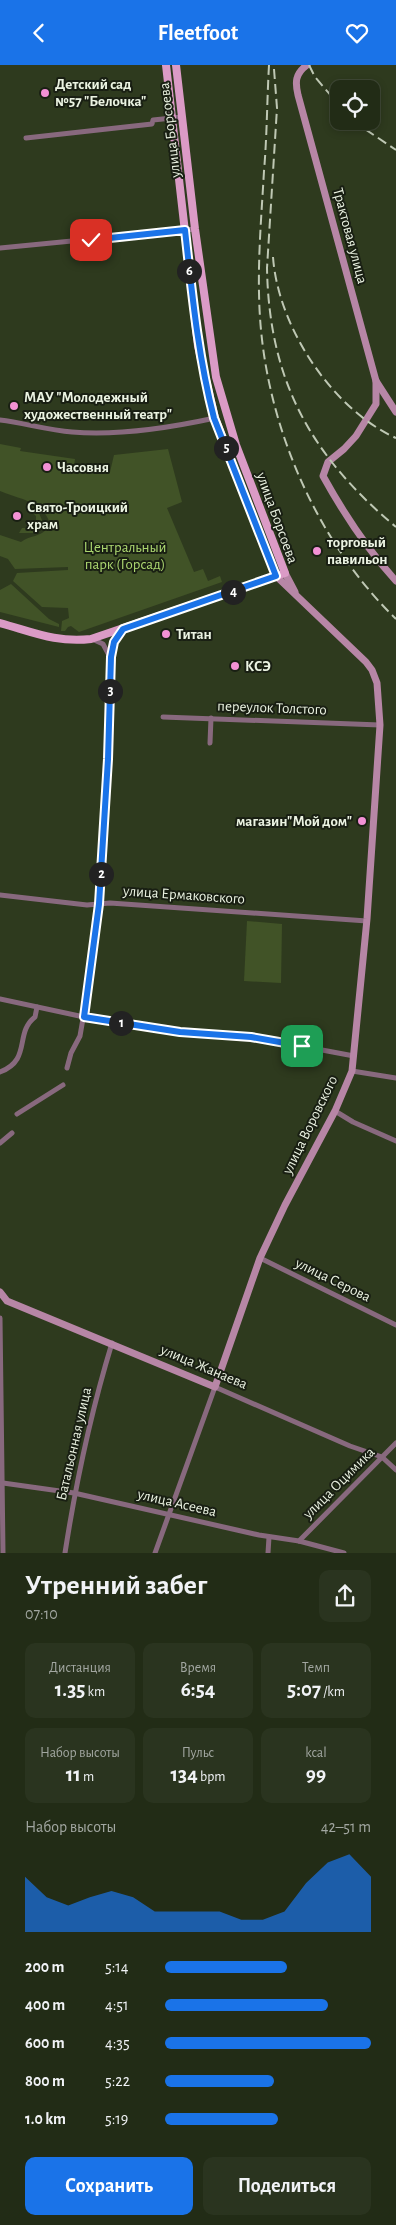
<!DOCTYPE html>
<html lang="ru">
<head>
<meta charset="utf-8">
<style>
  :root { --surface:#222c16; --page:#2a341f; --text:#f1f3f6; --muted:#a2a7a1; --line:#3f4835; --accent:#1a73e8 }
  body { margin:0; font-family:"Alegreya Sans",sans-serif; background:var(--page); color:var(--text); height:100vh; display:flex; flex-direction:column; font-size:19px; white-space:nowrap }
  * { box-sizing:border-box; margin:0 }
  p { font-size:16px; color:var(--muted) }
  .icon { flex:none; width:28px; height:28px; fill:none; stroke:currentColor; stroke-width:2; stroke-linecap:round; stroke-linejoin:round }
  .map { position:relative; height:1488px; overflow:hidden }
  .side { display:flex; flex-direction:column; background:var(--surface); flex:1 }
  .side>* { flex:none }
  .buttons { position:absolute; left:330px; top:15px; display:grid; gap:10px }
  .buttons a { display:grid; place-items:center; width:50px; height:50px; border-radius:10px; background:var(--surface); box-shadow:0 2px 8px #0003,0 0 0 1px var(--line); font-size:25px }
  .pin { position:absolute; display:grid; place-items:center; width:42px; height:42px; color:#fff; margin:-21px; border-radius:10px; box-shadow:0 2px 8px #0006 }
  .km { position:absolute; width:25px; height:25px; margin:-12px; border-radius:50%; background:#222; color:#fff; font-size:14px; line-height:25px; text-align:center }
  .round { display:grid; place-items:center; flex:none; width:52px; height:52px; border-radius:10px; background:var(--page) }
  .summary { display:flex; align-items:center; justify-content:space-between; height:85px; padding:0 25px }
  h1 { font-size:28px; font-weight:600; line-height:38px }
  .metrics { display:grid; grid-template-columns:repeat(3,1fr); gap:8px; height:85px; padding:5px 25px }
  .metrics div { display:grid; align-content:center; border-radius:10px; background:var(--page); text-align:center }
  .metrics b { font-size:21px; font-weight:600 }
  .metrics small { font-size:14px; font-weight:400 }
  .metrics p { font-size:14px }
  .chart { height:140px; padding:10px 25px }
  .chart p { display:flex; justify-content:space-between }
  .chart svg { width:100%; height:90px; margin-top:5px; fill:var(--accent); opacity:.7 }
  .action { display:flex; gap:10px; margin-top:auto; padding:10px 25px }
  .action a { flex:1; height:58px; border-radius:10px; background:var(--accent); color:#fff; font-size:20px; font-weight:600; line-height:58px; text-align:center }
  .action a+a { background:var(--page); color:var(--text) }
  ul { padding:0 25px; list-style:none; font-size:16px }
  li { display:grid; grid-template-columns:80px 60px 1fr; align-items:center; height:38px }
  li i { height:12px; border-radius:6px; background:var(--accent) }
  header { display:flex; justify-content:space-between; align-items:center; height:65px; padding:0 25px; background:var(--accent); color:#fff; font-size:22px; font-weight:600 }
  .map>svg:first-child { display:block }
  .green { fill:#415327 }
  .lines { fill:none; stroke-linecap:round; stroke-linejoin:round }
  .street { stroke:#88697e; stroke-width:5 }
  .secondary { stroke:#b786a6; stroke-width:7 }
  .primary { stroke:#db9bc6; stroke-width:8 }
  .rail { stroke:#bfc8b4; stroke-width:2; stroke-dasharray:10 5; stroke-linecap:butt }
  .route-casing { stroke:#fff; stroke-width:10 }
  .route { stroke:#1a73e8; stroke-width:6 }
  .poi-dot { fill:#f391d5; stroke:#191f13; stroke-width:2 }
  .labels { text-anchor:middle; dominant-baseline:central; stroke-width:4; stroke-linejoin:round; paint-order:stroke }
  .poi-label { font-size:15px; font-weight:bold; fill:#ebf3e2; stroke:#191f13; text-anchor:start }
  .street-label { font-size:15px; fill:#ebf3e2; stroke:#191f13 }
  .park-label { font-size:15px; fill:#acd770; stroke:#191f13 }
</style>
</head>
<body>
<header><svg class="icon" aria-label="back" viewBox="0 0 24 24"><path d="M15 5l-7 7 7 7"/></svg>Fleetfoot<svg class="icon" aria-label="heart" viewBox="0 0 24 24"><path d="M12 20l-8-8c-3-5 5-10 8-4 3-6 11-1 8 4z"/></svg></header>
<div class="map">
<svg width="396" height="1488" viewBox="0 0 396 1488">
  <rect width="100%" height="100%" fill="#2e3a1e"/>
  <g class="green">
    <path d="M0,379L21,383L20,386L75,394L74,401L110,407L114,390L168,384L182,437L167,443L194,507L203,504L208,516L220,511L222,517L79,567L71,561L68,562L65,566H61L62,556L69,553L68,543L42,542L13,516L17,508L68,505V502L15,504L8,494L0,491V470L21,477C32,469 43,473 50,459C43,435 20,435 0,426Z"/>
    <polygon points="30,442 39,448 44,460 34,468 19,468 22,463 29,463 36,460 36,451 29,444"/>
    <polygon points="11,519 49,554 59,559 59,562 0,547 0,525"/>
    <polygon points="247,856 282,859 281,918 244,916"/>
  </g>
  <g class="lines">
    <g class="street">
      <polyline points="26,73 152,59 153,55 182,52"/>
      <polyline points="0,183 195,164"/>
      <path d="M0,355C24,358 48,365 72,367C119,371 169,363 215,353"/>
      <polyline points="92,574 103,579 110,592"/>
      <polyline points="163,652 380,660"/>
      <polyline points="210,678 211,653"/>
      <polyline points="0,830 87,840 110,838 367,856"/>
      <polyline points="0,934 84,952 180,967 258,973 354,991"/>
      <path d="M67,1003L71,988L80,971C102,846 109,719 111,592L115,577L123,564"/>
      <polyline points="352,1006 396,1013"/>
      <path d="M0,1007C32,995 14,968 35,952L37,942"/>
      <polyline points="335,1046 353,1057 396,1076"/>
      <polyline points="17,1049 63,1020"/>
      <polyline points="0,1078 12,1068"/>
      <polyline points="260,1193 396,1260"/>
      <polyline points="0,1253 3,1488"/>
      <polyline points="3,1418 74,1428 259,1470 299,1476 344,1488"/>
      <polyline points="299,1476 396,1378"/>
      <path d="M65,1488C76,1417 91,1347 112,1278"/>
      <polyline points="155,1488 215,1322 350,1381 382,1392 396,1405"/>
      <polyline points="268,1488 269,1472"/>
    </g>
    <g class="secondary">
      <path d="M307,0C295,9 295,17 298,30L376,316L396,347"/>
      <path d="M376,316V339L356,371L344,384L328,397L323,411C344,449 367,484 396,516"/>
      <polyline points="285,508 295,527"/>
      <polyline points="0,1227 7,1236 215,1322 260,1193 285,1140 335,1046 352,1006 367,854 380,660 377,618 372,605 366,597 276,511"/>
    </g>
    <g class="primary">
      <polyline points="166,0 198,281 215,353 276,511"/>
      <path d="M0,558C33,567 56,578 91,574L285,508L236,380L216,312L195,164L176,0"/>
    </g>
    <g class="rail">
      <path d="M269,0C267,35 267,71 264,106C261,159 256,212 261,265C271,371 320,480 396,554"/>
      <polyline points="309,0 315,12 339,40"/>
      <path d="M274,4L277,43L267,203C269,316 311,391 396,462"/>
      <polyline points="353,56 396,85"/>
      <path d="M273,192C278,262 332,344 396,373"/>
    </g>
  </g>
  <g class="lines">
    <g class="route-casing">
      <path id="route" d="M91,175L185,165C192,228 198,291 214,353L276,511L123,564L114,577L111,592L108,694L99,839L84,952L180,967L251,972L302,981"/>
    </g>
    <use href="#route" class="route"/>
  </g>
  <g class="poi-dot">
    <circle cx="45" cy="28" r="5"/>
    <circle cx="14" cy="341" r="5"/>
    <circle cx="47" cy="402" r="5"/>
    <circle cx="17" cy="451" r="5"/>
    <circle cx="317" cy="486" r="5"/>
    <circle cx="166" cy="569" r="5"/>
    <circle cx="235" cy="601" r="5"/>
    <circle cx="362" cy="756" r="5"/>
  </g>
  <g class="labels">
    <g class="poi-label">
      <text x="55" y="19">Детский сад<tspan x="55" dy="17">№57 "Белочка"</tspan></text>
      <text x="24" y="332">МАУ "Молодежный<tspan x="24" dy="17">художественный театр"</tspan></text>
      <text x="57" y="402">Часовня</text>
      <text x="27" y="442">Свято-Троицкий<tspan x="27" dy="17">храм</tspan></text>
      <text x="327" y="477">торговый<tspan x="327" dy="17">павильон</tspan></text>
      <text x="176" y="569">Титан</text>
      <text x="245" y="601">КСЭ</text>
      <text x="352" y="756" text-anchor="end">магазин"Мой дом"</text>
    </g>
    <g class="street-label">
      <text transform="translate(170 65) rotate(-97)">улица Борсоева</text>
      <text transform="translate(350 171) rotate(75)">Трактовая улица</text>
      <text transform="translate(277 453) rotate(70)">улица Борсоева</text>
      <text transform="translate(272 643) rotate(2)">переулок Толстого</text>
      <text transform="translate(184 830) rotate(4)">улица Ермаковского</text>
      <text transform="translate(310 1060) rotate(-64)">улица Воровского</text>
      <text transform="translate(333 1215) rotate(26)">улица Серова</text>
      <text transform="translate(204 1302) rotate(23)">улица Жанаева</text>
      <text transform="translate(74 1379) rotate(-77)">Батальонная улица</text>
      <text transform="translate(339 1418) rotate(-45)">улица Оцимика</text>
      <text transform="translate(177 1438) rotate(13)">улица Асеева</text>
    </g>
    <g class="park-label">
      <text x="125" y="482">Центральный<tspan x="125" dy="17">парк (Горсад)</tspan></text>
    </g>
  </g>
</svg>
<div class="buttons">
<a><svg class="icon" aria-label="locate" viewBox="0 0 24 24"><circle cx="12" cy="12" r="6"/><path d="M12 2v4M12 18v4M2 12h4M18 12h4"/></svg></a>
</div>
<div class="pin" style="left:302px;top:981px;background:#1e9e55"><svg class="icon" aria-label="arrive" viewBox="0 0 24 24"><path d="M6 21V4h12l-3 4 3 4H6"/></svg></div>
<div class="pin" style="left:91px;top:175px;background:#d93025"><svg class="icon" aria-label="check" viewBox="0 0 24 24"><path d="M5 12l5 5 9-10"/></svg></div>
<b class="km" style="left:121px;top:958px">1</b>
<b class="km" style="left:101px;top:809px">2</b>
<b class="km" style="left:110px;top:626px">3</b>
<b class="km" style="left:233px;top:527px">4</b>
<b class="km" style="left:226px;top:383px">5</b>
<b class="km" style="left:189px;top:206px">6</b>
</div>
<section class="side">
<div class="summary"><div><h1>Утренний забег</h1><p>07:10</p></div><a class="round"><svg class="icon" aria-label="share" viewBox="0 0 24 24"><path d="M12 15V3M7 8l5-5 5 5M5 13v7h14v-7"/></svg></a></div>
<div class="metrics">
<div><p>Дистанция</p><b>1.35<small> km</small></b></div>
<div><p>Время</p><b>6:54</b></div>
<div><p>Темп</p><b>5:07<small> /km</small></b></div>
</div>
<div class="metrics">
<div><p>Набор высоты</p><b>11<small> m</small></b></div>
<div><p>Пульс</p><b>134<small> bpm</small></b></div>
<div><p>kcal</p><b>99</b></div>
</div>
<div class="chart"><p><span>Набор высоты</span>42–51 m</p>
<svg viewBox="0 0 160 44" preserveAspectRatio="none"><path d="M0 44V17L10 27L20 31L30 27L40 24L50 27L60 34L70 34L80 34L90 34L100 38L110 38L120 34L130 20L140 10L150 6L160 17V44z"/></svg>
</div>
<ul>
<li><b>200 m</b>5:14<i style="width:59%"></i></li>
<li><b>400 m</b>4:51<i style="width:79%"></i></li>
<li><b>600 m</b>4:35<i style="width:100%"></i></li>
<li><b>800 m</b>5:22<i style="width:53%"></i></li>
<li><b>1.0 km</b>5:19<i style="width:55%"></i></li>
</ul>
<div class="action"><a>Сохранить</a><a>Поделиться</a></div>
</section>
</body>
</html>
